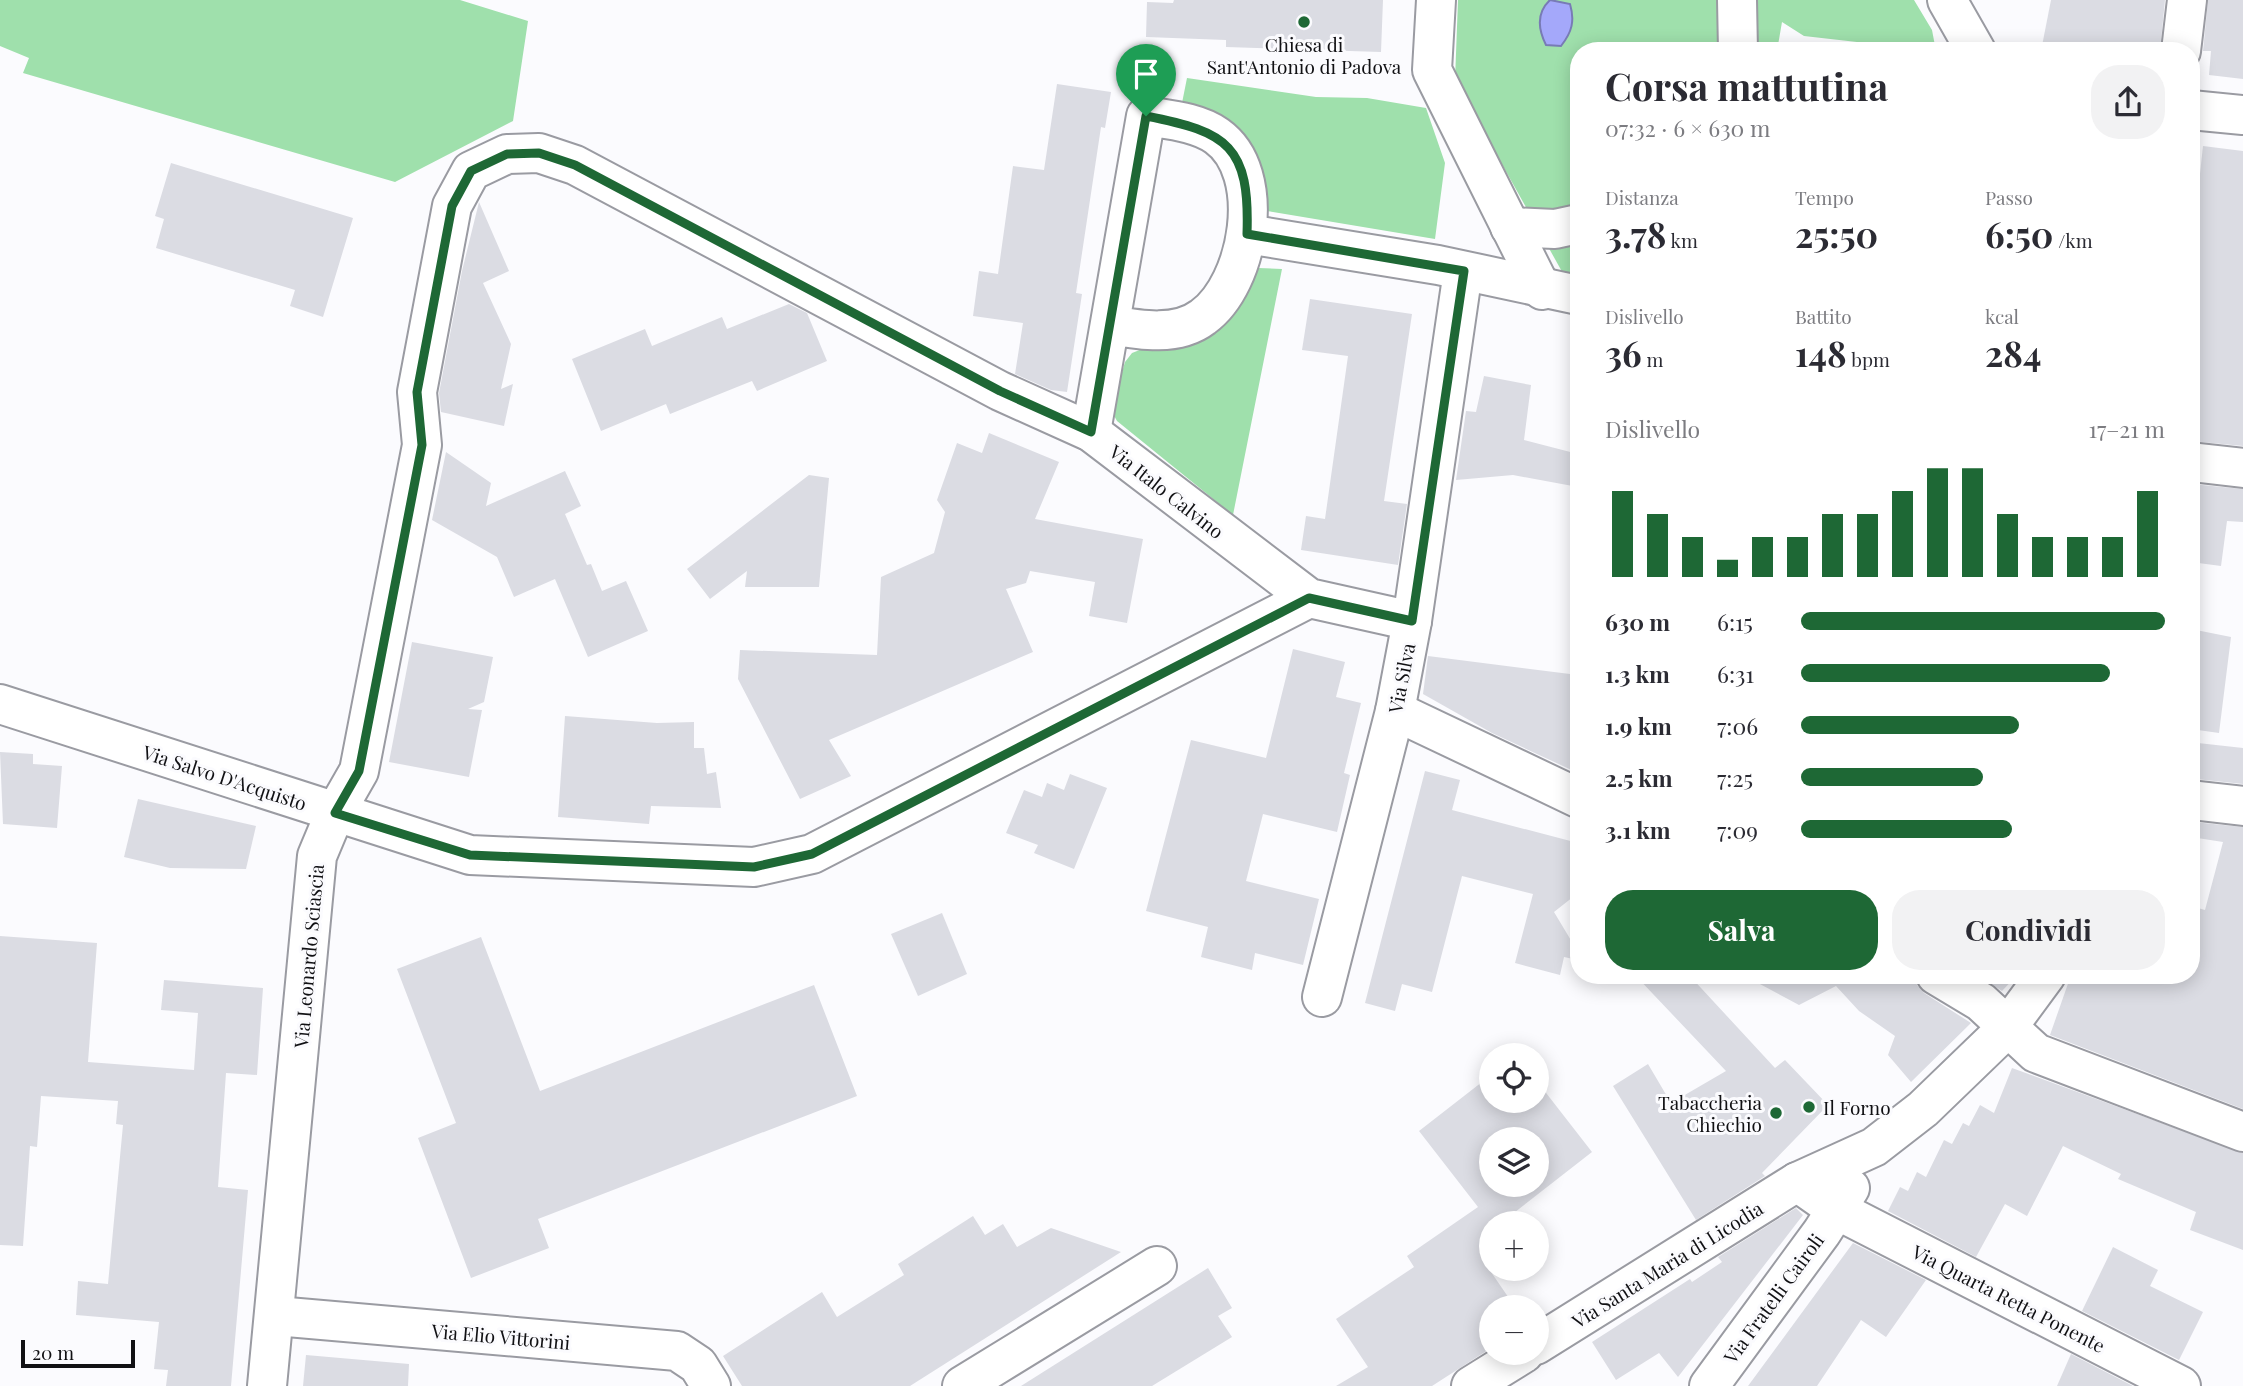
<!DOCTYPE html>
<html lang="it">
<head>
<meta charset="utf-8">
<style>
  :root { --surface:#fff; --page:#f2f2f3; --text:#2b2b33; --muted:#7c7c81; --accent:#1e6835 }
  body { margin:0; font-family:"Playfair Display",serif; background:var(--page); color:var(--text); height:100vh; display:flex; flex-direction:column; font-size:26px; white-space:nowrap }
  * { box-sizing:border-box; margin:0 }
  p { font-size:23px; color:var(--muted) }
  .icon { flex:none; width:38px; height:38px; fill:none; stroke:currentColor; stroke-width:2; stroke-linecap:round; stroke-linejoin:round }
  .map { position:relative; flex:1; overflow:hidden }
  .side { position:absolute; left:1570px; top:42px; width:630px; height:942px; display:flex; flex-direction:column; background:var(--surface); border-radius:28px; box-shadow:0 4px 18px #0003 }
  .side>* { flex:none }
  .controls { position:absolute; left:1479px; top:1043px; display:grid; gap:14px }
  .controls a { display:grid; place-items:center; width:70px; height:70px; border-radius:50%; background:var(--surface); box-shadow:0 4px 18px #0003; font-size:35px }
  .scale { position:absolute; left:21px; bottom:18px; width:114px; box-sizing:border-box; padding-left:7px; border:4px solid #111114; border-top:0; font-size:19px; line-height:24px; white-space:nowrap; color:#111114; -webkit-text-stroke:5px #fbfbfe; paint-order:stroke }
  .pin { position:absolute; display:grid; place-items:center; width:60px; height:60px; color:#fff; margin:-72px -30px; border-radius:50% 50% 50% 0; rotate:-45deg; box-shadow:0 0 7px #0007 }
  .pin .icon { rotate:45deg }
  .round { display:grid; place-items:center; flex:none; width:74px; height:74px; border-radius:28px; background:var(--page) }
  .summary { display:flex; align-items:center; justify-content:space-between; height:119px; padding:0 35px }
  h1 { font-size:38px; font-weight:700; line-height:52px }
  .figures { display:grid; grid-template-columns:repeat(3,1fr); gap:10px; height:119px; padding:7px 35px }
  .figures div { display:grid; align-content:center }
  .figures b { font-size:35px; font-weight:700 }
  .figures small { font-size:19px; font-weight:400 }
  .figures p { font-size:19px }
  .chart { height:196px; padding:14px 35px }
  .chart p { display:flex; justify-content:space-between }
  .chart svg { width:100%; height:126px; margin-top:7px; stroke:var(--accent); stroke-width:6 }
  .primary-button { display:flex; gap:14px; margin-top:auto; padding:14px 35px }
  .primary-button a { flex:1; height:80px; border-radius:28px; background:var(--accent); color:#fff; font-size:28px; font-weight:700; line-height:80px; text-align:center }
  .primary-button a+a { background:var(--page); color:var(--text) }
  ul { padding:0 35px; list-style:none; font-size:23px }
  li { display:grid; grid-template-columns:112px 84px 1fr; align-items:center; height:52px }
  li i { height:18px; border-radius:9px; background:var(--accent) }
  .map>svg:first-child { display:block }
  .green { fill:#9fe0ac }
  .water { fill:#a4a8fa; stroke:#787bb5; stroke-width:2 }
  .building { fill:#dbdce3; fill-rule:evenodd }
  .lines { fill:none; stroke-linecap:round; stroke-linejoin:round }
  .minor-casing { stroke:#9a9ba2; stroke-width:42 }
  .minor { stroke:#fff; stroke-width:38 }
  .route-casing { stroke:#fff; stroke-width:14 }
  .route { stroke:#1e6835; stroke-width:9 }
  .poi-dot { fill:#1e6835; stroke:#fbfbfe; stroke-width:2.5 }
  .labels { text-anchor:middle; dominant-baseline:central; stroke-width:6; stroke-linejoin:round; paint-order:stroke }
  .poi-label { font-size:19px; fill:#111114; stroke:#fbfbfe }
  .street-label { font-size:19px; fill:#111114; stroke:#fbfbfe }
</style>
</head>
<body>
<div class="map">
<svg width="2243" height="1386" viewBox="0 0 2243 1386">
  <rect width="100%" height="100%" fill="#fbfbfe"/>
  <g class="green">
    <polygon points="0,0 460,0 528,21 513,121 395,182 23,73 29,58 0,46"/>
    <polygon points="1458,0 1914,0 1932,30 1936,51 1804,36 1782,22 1777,51 1578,51 1578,279 1565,277 1455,80"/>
    <polygon points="1187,78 1316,97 1367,98 1426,108 1445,163 1435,239 1267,211 1264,187 1181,108"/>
    <polygon points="1258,268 1282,269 1233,515 1117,421 1111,410 1125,362 1132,353 1155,344 1244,284"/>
  </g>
  <path class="water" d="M1550,0L1570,4C1575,21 1572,32 1561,46L1546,45C1538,29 1536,13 1550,0Z"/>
  <g class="building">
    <polygon points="1174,0 1383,0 1381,52 1226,47 1226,40 1146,37 1147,2 1173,3"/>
    <polygon points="2051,0 2165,0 2160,51 2041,51"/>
    <polygon points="2208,0 2243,0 2243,79 2209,75 2211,51 2203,51"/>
    <polygon points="1057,84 1111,92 1105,128 1101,127 1076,293 1082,294 1067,392 1051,390 1015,374 1023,323 973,316 979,271 998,274 1013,166 1044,170"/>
    <polygon points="2203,146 2243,151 2243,446 2191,441 2191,257"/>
    <polygon points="171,163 353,218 323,317 290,306 295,290 156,248 164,219 155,216"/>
    <polygon points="479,202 509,271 483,283 511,344 501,389 513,384 504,426 441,412 439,393 462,271"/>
    <polygon points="1310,299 1412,314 1384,501 1407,504 1398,565 1301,550 1306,516 1325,519 1348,356 1302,350"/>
    <polygon points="789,304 807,313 827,361 757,391 752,381 670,414 666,404 601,431 572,359 645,329 652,346 722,317 727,329"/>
    <polygon points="1484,376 1531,385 1524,440 1578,454 1578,487 1513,475 1456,480 1466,411 1476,412"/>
    <polygon points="989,433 1059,462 1035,519 1143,539 1127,623 1089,616 1095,582 1030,571 1026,583 1006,589 1033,652 829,740 851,776 800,799 738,679 740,650 877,655 881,577 934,553 945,512 937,500 957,443 982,453"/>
    <polygon points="446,452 491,483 486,506 565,471 581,506 565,514 587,565 591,564 602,591 626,581 648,631 588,657 555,579 514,597 497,557 432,520"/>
    <polygon points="809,475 829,478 819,587 745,587 747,571 710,599 687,569"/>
    <polygon points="2191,484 2243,489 2243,522 2227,521 2221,566 2191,562"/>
    <polygon points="2191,629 2231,637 2219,733 2191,729"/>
    <polygon points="412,642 493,657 484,702 468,709 482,710 469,777 389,762"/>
    <polygon points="1293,649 1345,662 1336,697 1361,703 1344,773 1350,775 1337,832 1263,814 1246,881 1319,899 1303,965 1255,953 1252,970 1201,957 1208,927 1146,911 1191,740 1266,758"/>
    <polygon points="1428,656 1578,675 1578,773 1492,733 1423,694"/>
    <polygon points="565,716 657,723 694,722 694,748 704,748 707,774 716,772 721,808 651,806 649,824 558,817"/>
    <polygon points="2198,743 2243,748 2243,784 2196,779"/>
    <polygon points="0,752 33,754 33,764 62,766 57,828 3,824"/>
    <polygon points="1425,771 1460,780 1452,810 1578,843 1578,893 1554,912 1578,952 1578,960 1564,957 1560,975 1515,963 1533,894 1462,876 1432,992 1402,984 1395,1011 1365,1003"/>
    <polygon points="1070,774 1107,788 1074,869 1034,853 1038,845 1006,833 1024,790 1042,797 1047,783 1064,790"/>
    <polygon points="138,799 256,826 246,869 170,868 124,857"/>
    <polygon points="2193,822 2243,827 2243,1109 2050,1035 2071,975 2191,975 2191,906 2205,910 2223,842 2191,837"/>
    <polygon points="942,913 967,974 918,996 891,934"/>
    <polygon points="0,936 97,943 88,1062 194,1070 198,1013 161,1010 164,980 263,988 257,1075 226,1073 218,1187 248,1190 231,1386 166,1386 168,1370 154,1369 159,1322 76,1315 78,1281 108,1284 123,1125 116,1124 118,1101 41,1096 37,1147 30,1146 23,1246 0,1245"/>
    <polygon points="481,937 540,1091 814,985 857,1096 538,1219 549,1248 471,1278 418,1138 456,1123 397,969"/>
    <polygon points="1635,975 1689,975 1775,1068 1785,1060 1828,1105 1762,1173 1765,1176 1696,1220 1613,1086 1648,1064 1671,1103 1726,1071"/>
    <polygon points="1743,975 1914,975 1917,985 1924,993 1971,1023 1911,1082 1888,1055 1895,1036 1859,1011 1836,986 1799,1005"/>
    <polygon points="1978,975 2017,975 2002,991"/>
    <polygon points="2012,1068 2243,1153 2243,1250 2190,1230 2196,1212 2118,1179 2121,1174 2063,1146 2027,1216 2005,1204 1976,1257 1888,1211 1900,1187 1908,1191 1917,1172 1926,1177 1944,1140 1952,1144 1963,1123 1969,1126 1980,1105 1994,1113"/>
    <path d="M1491,1075V1101H1536V1080L1592,1152L1501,1223H1491V1272L1515,1307H1491V1348L1432,1386H1336L1368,1367L1336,1319L1414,1267L1407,1256L1478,1207L1419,1131ZM1491,1139H1536V1185H1491Z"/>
    <polygon points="1796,1208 1803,1215 1678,1377 1659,1353 1616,1380 1592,1342 1690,1279 1692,1282 1722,1262 1718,1257"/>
    <polygon points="973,1216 985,1235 1003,1224 1017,1247 1051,1228 1121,1252 910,1386 742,1386 723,1356 822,1292 837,1317 904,1275 898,1264"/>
    <polygon points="1853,1243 1926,1280 1886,1337 1861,1320 1817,1386 1748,1386"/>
    <polygon points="2113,1247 2158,1270 2150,1286 2203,1312 2179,1360 2082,1311"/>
    <polygon points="1208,1268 1232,1308 1218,1316 1232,1337 1152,1386 1021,1386"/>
    <polygon points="2071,1354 2133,1386 2057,1386"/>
    <polygon points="306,1355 409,1364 408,1386 303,1386"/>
  </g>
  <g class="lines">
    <g class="minor-casing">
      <g id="minor">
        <polyline points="1436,0 1432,70 1542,290"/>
        <polyline points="1737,0 1738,51"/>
        <polyline points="1947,0 1976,51"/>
        <polyline points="2181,51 2187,0"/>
        <polyline points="2191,110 2243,115"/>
        <polyline points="1510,227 1555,229 1578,224"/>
        <polyline points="1247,234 1438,265 1578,295"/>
        <path d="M1091,432L1146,116C1170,120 1197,122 1217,136C1269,173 1249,284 1203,317C1177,337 1139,330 1110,325"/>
        <polyline points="2191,462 2243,468"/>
        <polyline points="0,704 470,855 754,867 812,854 1309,598"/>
        <polyline points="1395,711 1578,798"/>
        <polyline points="2191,800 2243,806"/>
        <polyline points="1936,975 1981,1002 2036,1053 2243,1132"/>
        <polyline points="1322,997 1395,711 1412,621 1463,271"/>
        <polyline points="1797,1182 1837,1210 2181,1386"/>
        <polyline points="276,1316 677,1351 698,1365 711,1386"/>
        <polyline points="1536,1345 1797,1182 1874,1147 1923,1109 2007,1028 2046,975"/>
        <polyline points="267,1386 317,856 335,813 359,771 422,445 417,392 452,206 471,171 507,154 539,153 575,165 1000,391 1091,432 1309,598 1412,621"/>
        <polyline points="962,1386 1157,1266"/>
        <polyline points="1471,1386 1524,1353"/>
        <polyline points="1709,1386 1822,1232 1850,1188"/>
      </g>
    </g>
    <use href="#minor" class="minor"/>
  </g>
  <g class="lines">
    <g class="route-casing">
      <path id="route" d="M1146,116C1228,132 1250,146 1247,234L1464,271L1412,621L1309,598L812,854L754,867L470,855L335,813L359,771L422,445L417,392L452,206L471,171L507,154L539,153L575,165L1000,391L1091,432Z"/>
    </g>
    <use href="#route" class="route"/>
  </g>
  <g class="poi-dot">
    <circle cx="1304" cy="22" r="7"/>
    <circle cx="1809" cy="1107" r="7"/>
    <circle cx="1776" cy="1113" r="7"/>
  </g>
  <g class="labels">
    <g class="poi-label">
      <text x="1304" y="44">Chiesa di<tspan x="1304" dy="22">Sant'Antonio di Padova</tspan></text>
      <text x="1762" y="1102" text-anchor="end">Tabaccheria<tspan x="1762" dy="22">Chiechio</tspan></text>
      <text x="1823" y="1107" text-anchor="start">Il Forno</text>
    </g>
    <g class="street-label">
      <text transform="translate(1167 491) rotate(38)">Via Italo Calvino</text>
      <text transform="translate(1401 678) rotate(-79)">Via Silva</text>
      <text transform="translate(225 777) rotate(18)">Via Salvo D'Acquisto</text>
      <text transform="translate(308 956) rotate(-85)">Via Leonardo Sciascia</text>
      <text transform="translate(1667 1264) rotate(-32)">Via Santa Maria di Licodia</text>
      <text transform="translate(1773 1298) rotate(-54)">Via Fratelli Cairoli</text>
      <text transform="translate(2009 1298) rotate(27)">Via Quarta Retta Ponente</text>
      <text transform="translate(501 1336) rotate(5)">Via Elio Vittorini</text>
    </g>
  </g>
</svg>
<div class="controls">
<a><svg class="icon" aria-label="locate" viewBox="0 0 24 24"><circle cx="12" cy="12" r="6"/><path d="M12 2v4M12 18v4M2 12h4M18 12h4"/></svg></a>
<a><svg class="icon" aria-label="layers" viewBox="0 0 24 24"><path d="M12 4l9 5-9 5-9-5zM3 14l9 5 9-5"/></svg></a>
<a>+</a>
<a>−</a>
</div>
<div class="scale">20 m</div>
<div class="pin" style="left:1146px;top:116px;background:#1e9e55"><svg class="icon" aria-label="arrive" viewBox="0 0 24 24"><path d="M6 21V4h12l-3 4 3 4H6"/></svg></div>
<section class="side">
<div class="summary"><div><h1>Corsa mattutina</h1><p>07:32 · 6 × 630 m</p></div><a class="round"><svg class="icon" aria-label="share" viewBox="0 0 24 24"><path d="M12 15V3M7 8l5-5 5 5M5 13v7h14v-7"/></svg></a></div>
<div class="figures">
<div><p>Distanza</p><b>3.78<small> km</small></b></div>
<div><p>Tempo</p><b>25:50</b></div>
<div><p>Passo</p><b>6:50<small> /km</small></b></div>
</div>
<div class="figures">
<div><p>Dislivello</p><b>36<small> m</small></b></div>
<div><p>Battito</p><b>148<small> bpm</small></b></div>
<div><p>kcal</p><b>284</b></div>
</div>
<div class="chart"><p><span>Dislivello</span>17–21 m</p>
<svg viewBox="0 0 160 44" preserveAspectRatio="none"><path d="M5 44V14M15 44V22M25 44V30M35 44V38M45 44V30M55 44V30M65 44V22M75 44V22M85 44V14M95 44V6M105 44V6M115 44V22M125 44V30M135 44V30M145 44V30M155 44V14"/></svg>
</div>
<ul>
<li><b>630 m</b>6:15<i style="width:100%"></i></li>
<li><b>1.3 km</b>6:31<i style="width:85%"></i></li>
<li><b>1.9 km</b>7:06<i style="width:60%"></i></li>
<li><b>2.5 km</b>7:25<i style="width:50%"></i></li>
<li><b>3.1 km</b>7:09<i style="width:58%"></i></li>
</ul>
<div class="primary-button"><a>Salva</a><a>Condividi</a></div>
</section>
</div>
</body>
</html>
